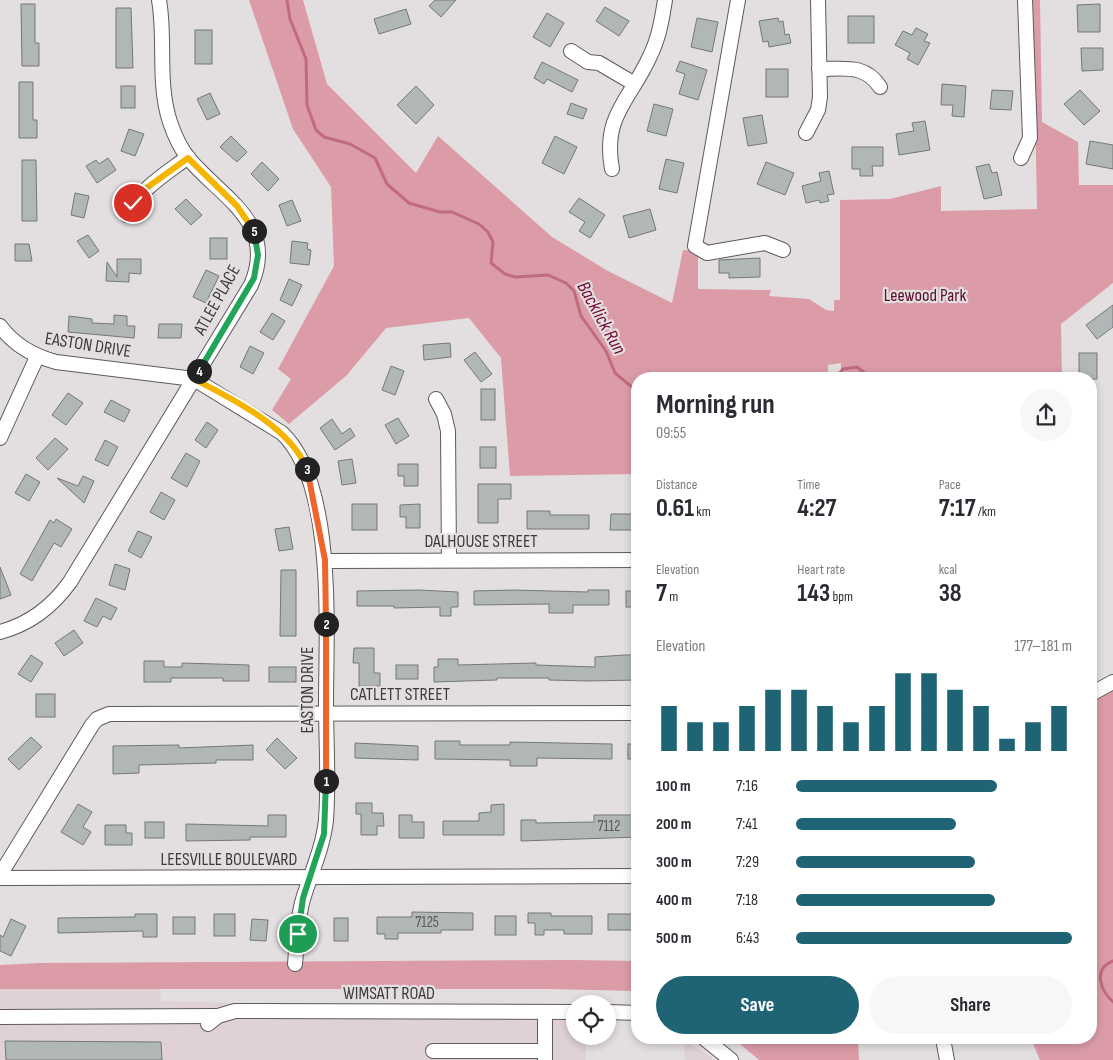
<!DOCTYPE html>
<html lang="en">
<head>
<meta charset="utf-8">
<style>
  :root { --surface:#fff; --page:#f7f7f7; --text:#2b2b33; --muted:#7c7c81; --accent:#1e6474 }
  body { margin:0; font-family:"Sofia Sans Condensed",sans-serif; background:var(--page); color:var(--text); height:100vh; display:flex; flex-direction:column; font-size:19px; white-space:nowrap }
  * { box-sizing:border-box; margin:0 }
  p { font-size:16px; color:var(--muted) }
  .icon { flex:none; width:28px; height:28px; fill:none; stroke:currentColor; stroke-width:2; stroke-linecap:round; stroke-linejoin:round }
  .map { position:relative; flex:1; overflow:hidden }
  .drawer { position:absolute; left:631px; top:372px; width:466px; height:672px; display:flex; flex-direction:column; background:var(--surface); border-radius:20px; box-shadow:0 2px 8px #0003 }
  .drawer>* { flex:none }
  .buttons { position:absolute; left:566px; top:995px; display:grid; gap:10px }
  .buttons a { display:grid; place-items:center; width:50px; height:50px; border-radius:50%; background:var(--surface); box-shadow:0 2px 8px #0003; font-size:25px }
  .pin { position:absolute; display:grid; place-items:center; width:42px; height:42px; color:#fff; margin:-21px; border:2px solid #fff; border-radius:50%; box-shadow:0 1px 5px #0007 }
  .km { position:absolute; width:25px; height:25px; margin:-12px; border-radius:50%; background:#222; color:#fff; font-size:14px; line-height:25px; text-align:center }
  .round { display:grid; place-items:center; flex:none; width:52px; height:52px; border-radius:26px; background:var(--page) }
  .summary { display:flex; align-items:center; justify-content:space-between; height:85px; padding:0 25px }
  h1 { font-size:28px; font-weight:700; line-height:38px }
  .stats { display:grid; grid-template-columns:repeat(3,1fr); gap:8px; height:85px; padding:5px 25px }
  .stats div { display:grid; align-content:center }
  .stats b { font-size:25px; font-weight:700 }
  .stats small { font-size:14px; font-weight:400 }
  .stats p { font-size:14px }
  .chart { height:140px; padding:10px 25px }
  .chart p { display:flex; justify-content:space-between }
  .chart svg { width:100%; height:90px; margin-top:5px; stroke:var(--accent); stroke-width:6 }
  .cta { display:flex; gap:10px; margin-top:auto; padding:10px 25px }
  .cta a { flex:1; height:58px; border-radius:30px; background:var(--accent); color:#fff; font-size:20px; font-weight:700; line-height:58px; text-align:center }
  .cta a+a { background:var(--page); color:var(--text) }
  ul { padding:0 25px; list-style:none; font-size:16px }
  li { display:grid; grid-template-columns:80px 60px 1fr; align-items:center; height:38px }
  li i { height:12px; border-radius:6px; background:var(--accent) }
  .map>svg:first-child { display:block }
  .built { fill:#dfd1d4 }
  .green { fill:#db9ca8 }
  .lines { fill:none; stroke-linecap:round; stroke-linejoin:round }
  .stream { stroke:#c16b7e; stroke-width:3 }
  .building { fill:#b1b6b7; stroke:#747879 }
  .minor-casing { stroke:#5f5b5b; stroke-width:16 }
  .minor { stroke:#fff; stroke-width:14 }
  .split-1-casing { stroke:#fff; stroke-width:10 }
  .split-2-casing { stroke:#fff; stroke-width:10 }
  .split-3-casing { stroke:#fff; stroke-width:10 }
  .split-4-casing { stroke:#fff; stroke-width:10 }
  .split-5-casing { stroke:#fff; stroke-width:10 }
  .split-6-casing { stroke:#fff; stroke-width:10 }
  .split-1 { stroke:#22a559; stroke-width:6 }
  .split-2 { stroke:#f0652b; stroke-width:6 }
  .split-3 { stroke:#f0652b; stroke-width:6 }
  .split-4 { stroke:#f5b400; stroke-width:6 }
  .split-5 { stroke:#22a559; stroke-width:6 }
  .split-6 { stroke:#f5b400; stroke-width:6 }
  .labels { text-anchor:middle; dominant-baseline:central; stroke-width:4.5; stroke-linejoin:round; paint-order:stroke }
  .number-label { font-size:15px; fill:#5a5a5a }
  .park-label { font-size:18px; fill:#5c0d29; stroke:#e3dedf }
  .street-label { font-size:18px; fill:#3d3b3b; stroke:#e3dedf }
  .water-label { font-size:19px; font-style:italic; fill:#740732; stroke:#e3dedf }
</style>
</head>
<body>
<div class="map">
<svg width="1113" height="1060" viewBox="0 0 1113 1060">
  <rect width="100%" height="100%" fill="#e3dedf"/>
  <g class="built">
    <polygon points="0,989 160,989 161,1001 575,1011 575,1036 586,1036 586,1060 0,1060"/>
    <polygon points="684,1040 711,1057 713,1060 685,1060"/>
  </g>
  <g class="green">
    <polygon points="249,0 303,0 327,84 416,173 438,136 552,237 608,271 672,303 683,250 698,251 698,289 771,290 769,296 809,299 826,310 834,311 834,300 840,300 840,200 890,199 941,186 941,211 1037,209 1033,0 1040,0 1042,122 1078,142 1079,185 1113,185 1113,283 1061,324 1062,379 841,379 841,363 828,365 828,371 824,378 819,379 638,379 637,474 510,476 501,358 469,318 386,328 347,375 289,424 272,410 291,379 278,369 334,266 331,187 293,129"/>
    <polygon points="1113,683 1113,1060 1040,1060 1031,1039 1091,1039 1091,695"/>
    <polygon points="574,960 638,961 637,991 550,989 0,989 0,965 39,963"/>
    <polygon points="734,1039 858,1039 859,1060 759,1060"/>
  </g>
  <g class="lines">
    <g class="stream">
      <polyline points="287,0 290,19 306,59 307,105 316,130 324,137 350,144 375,158 387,184 409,203 440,212 452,212 479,224 488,232 493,242 491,263 505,274 515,277 548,275 566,283 574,291 581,316 606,351 615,373 638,392"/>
      <polyline points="835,379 843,369 857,367 873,379"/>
      <polyline points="1091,663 1092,666"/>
      <path d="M1113,961C1092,969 1101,991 1113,1002"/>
    </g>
  </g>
  <g class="building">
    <polygon points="435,0 456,0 441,17 429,6"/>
    <polygon points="21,4 35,4 35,43 39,43 39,66 22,66"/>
    <polygon points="1100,4 1100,32 1078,32 1077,5"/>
    <polygon points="605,7 629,21 619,36 596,21"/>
    <polygon points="116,8 131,8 133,68 116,68"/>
    <polygon points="406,9 411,24 379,34 374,19"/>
    <polygon points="547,13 564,23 550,47 533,37"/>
    <rect x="848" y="16" width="26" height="27"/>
    <polygon points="697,18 718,22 712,52 691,47"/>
    <polygon points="778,18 779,22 783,21 785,35 789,34 791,43 769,47 768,41 763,42 759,21"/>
    <polygon points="916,28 928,34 924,41 930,43 918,65 907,59 910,53 895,45 903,31 912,35"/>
    <rect x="195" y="30" width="17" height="34"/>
    <polygon points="1081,48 1103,48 1103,70 1082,71"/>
    <polygon points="680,61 707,70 698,100 679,94 685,74 676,71"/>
    <polygon points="542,62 578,80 572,92 547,79 544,84 534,78"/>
    <rect x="766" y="69" width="22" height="28"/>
    <polygon points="19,82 33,82 33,120 37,120 37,138 19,138"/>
    <polygon points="942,84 966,86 964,117 952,116 953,105 941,105"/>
    <rect x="121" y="86" width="14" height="22"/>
    <polygon points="416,86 434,105 416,124 397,105"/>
    <polygon points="992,90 1013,91 1011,110 990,109"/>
    <polygon points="1080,90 1100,111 1084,125 1064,104"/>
    <polygon points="210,93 220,114 207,120 197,99"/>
    <polygon points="571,103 587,109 583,119 567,114"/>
    <polygon points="654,104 673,109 666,136 647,131"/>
    <polygon points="762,115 767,143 748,146 743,118"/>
    <polygon points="925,121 930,150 899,155 896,134 914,131 912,123"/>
    <polygon points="129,129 144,134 135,156 121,151"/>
    <polygon points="231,136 247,152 237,162 220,147"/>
    <polygon points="555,136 577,147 564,174 542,163"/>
    <polygon points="1090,141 1113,145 1113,169 1086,164"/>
    <polygon points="852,147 883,147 883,166 872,166 873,176 860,176 860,169 852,169"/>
    <polygon points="108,158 116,170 97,183 86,166 96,160 99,164"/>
    <polygon points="666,159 684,163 677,193 659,189"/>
    <polygon points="22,160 36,160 37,221 22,221"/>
    <polygon points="262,162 279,179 268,191 251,174"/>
    <polygon points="766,162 794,173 785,195 757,184"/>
    <polygon points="989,164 992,173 997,172 1002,195 984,199 976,167"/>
    <polygon points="829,171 834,194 827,195 829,201 820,203 819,200 806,203 802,186 821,181 819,173"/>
    <polygon points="75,193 89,196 84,218 71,215"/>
    <polygon points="579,198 605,215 590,238 579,231 585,222 569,212"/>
    <polygon points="186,199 202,215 191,225 175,209"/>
    <polygon points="292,200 301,221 287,226 279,205"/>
    <polygon points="650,209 656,230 629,238 623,216"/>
    <polygon points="88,235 99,251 89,258 77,241"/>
    <rect x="210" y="238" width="17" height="21"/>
    <polygon points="292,241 308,243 307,249 311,250 309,265 290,263"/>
    <polygon points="15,244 29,244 32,261 15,261"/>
    <polygon points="760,258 760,277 729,278 729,273 719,273 719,260"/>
    <polygon points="117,259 141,259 141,274 129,273 129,282 106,281 107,262 117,277"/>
    <polygon points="206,270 219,276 206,303 193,297"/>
    <polygon points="289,279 302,285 292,306 280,300"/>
    <polygon points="1113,305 1113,327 1097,339 1086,325"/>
    <polygon points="272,313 285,321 273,340 260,332"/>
    <polygon points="114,315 127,316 127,326 135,326 134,338 68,332 69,316 92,319 92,323 114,324"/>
    <polygon points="159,324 182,324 181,338 158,338"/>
    <polygon points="450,343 451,357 424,360 423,345"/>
    <polygon points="250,346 264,353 253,374 240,367"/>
    <polygon points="475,352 492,374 481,382 464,360"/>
    <rect x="1079" y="353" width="18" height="26"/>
    <polygon points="391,366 404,371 395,395 382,390"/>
    <rect x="481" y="389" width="14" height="31"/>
    <polygon points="68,393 83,403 66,425 52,415"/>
    <polygon points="111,400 130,410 124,422 104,412"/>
    <polygon points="398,418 409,436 396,444 385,425"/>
    <polygon points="332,419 342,434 350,428 355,436 335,450 320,428"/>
    <polygon points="207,422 218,430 206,448 195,440"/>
    <polygon points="55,438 68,449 48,470 36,458"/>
    <polygon points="105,440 118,447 108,466 95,460"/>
    <rect x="480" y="447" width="16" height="21"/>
    <polygon points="186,453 200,461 187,487 171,478"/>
    <polygon points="352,459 356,483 342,485 338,461"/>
    <polygon points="398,464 418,464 418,486 404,486 404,476 398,476"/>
    <polygon points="26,474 40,482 29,501 15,493"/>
    <polygon points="83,476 94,481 84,503 57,478 78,486"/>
    <polygon points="478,484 511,484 511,499 498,499 498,523 478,523"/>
    <polygon points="161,492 175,500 164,520 150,512"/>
    <rect x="352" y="504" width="25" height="26"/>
    <polygon points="420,504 420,528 406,528 406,517 400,517 400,505"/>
    <polygon points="527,511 550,511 550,515 589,515 589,529 527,529"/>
    <polygon points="611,514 638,514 638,530 610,530"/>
    <polygon points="56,519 72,529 61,547 54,543 32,581 20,574 50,520 54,523"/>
    <polygon points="289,527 293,549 279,551 275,529"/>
    <polygon points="138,531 152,537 141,558 128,551"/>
    <polygon points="115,564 130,569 125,590 109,585"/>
    <polygon points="0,567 11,595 0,599"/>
    <polygon points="281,570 296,570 296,636 280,636"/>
    <polygon points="419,590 458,592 458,607 451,607 451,616 440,616 440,607 394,608 394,606 357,606 357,591"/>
    <polygon points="513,590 588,592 588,590 609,590 609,605 573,605 573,613 549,613 549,604 474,605 474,591"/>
    <rect x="626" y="591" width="12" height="16"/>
    <polygon points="96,598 117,608 111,620 103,616 97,627 84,621"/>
    <polygon points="74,630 83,643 64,656 55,643"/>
    <polygon points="354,648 374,648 374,673 380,673 380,686 359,686 359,663 353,663"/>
    <polygon points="31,655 43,663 31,682 18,674"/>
    <polygon points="624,655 638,655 638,680 587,681 549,680 549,678 497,678 497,680 434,682 434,667 438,667 438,659 458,659 458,665 536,663 536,665 595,667 595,657"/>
    <polygon points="144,661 164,661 164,667 182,667 182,663 249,665 249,681 223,681 223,678 171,678 171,682 144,682"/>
    <rect x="396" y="665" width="22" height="14"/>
    <rect x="269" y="667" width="27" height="15"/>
    <rect x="36" y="694" width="19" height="23"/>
    <polygon points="31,737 42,747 19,770 8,759"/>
    <polygon points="277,738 297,758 285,769 266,750"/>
    <polygon points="435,741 460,741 460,745 510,745 510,742 612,744 612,759 537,758 537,766 510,766 510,760 435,759"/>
    <polygon points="355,743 418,746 418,760 355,758"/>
    <rect x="628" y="744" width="10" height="15"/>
    <polygon points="179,745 179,748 253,745 253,760 216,760 216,763 139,765 139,773 113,774 113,746"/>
    <polygon points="356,803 372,803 372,813 383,813 384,826 377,826 377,835 361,835 361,814 356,814"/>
    <polygon points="78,804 92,812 83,827 91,832 83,845 61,832"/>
    <polygon points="504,804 504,835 443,835 443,821 479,821 479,813 491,812 491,805"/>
    <polygon points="268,815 286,815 286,837 250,837 250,840 186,841 186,824 268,826"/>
    <polygon points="399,815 412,815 412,822 424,822 424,838 399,838"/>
    <polygon points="594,815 638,815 638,837 521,841 521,820 536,820 536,823 594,822"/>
    <rect x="145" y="822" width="19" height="16"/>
    <polygon points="105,825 126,825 126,833 132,833 132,845 105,845"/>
    <polygon points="412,912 473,913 473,930 441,930 441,933 398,933 398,939 385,939 385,934 377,934 377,917 412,917"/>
    <polygon points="528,913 551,913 551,916 592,916 592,934 564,934 564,930 544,930 544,935 535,935 535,923 528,923"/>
    <polygon points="135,914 157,914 157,937 143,937 143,931 58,933 58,918 135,917"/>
    <rect x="214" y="914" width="21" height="22"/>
    <rect x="608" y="914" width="25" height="16"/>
    <rect x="495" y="916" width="21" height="19"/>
    <rect x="173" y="917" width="22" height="17"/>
    <rect x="334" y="918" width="14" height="23"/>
    <polygon points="11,919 26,926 11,956 0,951 0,935 3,937"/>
    <polygon points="252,919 268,920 266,941 250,940"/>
    <polygon points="5,1041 161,1042 162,1060 6,1060"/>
  </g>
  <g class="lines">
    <g class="minor-casing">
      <g id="minor">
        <polyline points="738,0 695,246 707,253 765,243 783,250"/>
        <polyline points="571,51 588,62 599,63 633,83"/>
        <path d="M819,69C845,69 865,64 880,87"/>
        <polyline points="806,133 818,110 820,97 818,0"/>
        <polyline points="1021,158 1030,138 1025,0"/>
        <path d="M612,169C602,115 631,99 650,56C659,38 662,19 665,0"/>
        <path d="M127,215C140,189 164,175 188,157"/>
        <path d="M0,326C14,345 33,356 56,362L194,379L282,433C336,484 326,632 326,703C326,742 329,782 326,820C323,847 312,871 304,896C297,917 297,942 295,964"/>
        <polyline points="436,399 444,414 448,431 449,559"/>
        <polyline points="0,438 37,357"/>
        <polyline points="325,561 638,560"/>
        <path d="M0,632C30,624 52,607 70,582L251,285C278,223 222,198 189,159C180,148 174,134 170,122C157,83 166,40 159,0"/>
        <polyline points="1091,694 1113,682"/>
        <polyline points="0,875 92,725 97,719 109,714 638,713"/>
        <polyline points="0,878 638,876"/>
        <polyline points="545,1012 545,1059"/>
        <polyline points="608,1012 638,1013"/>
        <polyline points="0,1017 218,1016"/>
        <polyline points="208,1024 218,1016 235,1011 575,1012"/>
        <polyline points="705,1039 731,1060"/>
        <polyline points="943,1039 947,1060"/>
        <polyline points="433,1051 545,1051"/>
      </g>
    </g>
    <use href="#minor" class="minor"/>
  </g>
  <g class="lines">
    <g class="split-1-casing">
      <polyline id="split-1" points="298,934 303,898 324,834 326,781"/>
    </g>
    <g class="split-2-casing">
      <polyline id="split-2" points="326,624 326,781"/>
    </g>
    <g class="split-3-casing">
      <polyline id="split-3" points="307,469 325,560 326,624"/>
    </g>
    <g class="split-4-casing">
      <path id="split-4" d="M199,371L194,379C233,399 290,427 307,469"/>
    </g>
    <g class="split-5-casing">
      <polyline id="split-5" points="199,371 254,278 258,255 254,231"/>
    </g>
    <g class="split-6-casing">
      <polyline id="split-6" points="133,203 145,189 188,158 237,206 254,231"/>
    </g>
    <use href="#split-1" class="split-1"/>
    <use href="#split-2" class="split-2"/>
    <use href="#split-3" class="split-3"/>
    <use href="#split-4" class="split-4"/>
    <use href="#split-5" class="split-5"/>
    <use href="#split-6" class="split-6"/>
  </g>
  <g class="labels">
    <g class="number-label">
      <text x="609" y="826">7112</text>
      <text x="427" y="922">7125</text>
    </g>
    <g class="park-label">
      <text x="925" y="295">Leewood Park</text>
    </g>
    <g class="street-label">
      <text transform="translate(217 300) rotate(-61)">ATLEE PLACE</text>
      <text transform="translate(88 345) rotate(9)">EASTON DRIVE</text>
      <text x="481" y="541">DALHOUSE STREET</text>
      <text transform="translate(307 690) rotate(-90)">EASTON DRIVE</text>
      <text x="400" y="694">CATLETT STREET</text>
      <text x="229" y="859">LEESVILLE BOULEVARD</text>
      <text x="389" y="993">WIMSATT ROAD</text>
    </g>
    <g class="water-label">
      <text transform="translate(601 318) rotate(61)">Backlick Run</text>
    </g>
  </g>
</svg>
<div class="buttons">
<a><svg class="icon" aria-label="locate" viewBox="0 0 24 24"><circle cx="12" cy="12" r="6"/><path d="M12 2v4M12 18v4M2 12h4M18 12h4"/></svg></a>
</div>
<div class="pin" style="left:298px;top:934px;background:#1e9e55"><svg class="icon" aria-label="arrive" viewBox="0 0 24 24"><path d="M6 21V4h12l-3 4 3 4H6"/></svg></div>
<div class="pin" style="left:133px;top:203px;background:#d93025"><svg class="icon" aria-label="check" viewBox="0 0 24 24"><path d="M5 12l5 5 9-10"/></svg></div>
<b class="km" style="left:326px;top:781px">1</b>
<b class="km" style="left:326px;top:624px">2</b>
<b class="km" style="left:307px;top:469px">3</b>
<b class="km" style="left:199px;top:371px">4</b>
<b class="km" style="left:254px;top:231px">5</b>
<section class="drawer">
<div class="summary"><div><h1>Morning run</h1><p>09:55</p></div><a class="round"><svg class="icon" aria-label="share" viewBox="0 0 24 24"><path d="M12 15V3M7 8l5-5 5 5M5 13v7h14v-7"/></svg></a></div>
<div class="stats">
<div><p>Distance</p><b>0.61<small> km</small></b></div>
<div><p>Time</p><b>4:27</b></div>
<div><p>Pace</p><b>7:17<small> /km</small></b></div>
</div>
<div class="stats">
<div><p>Elevation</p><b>7<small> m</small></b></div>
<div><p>Heart rate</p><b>143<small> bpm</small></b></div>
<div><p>kcal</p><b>38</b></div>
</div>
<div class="chart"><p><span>Elevation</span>177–181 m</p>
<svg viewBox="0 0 160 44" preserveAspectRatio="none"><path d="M5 44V22M15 44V30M25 44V30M35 44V22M45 44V14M55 44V14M65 44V22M75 44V30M85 44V22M95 44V6M105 44V6M115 44V14M125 44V22M135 44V38M145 44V30M155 44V22"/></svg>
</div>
<ul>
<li><b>100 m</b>7:16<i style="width:73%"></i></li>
<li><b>200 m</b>7:41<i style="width:58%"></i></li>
<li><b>300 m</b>7:29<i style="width:65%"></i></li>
<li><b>400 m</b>7:18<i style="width:72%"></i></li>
<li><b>500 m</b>6:43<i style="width:100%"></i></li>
</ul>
<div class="cta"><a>Save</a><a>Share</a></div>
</section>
</div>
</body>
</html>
